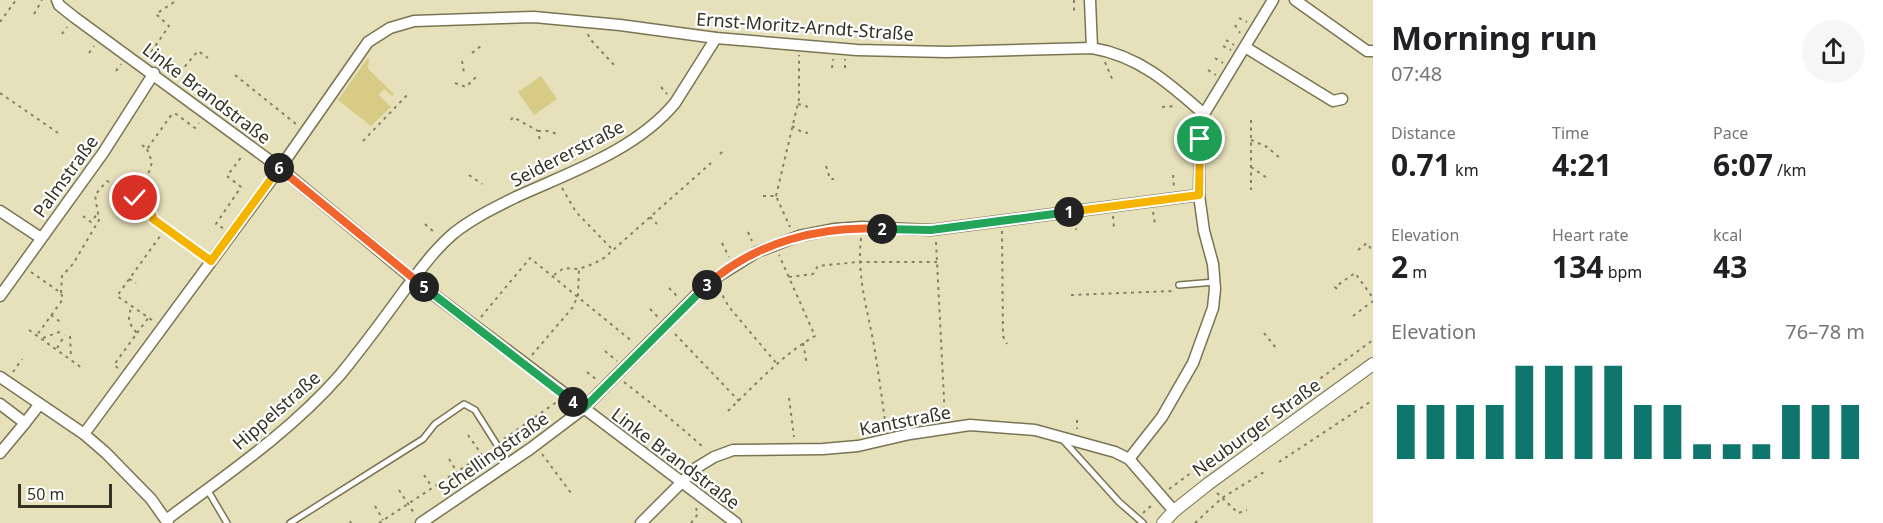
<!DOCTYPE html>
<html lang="en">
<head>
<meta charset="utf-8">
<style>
  :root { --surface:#fff; --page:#f6f6f6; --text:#202124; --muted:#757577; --accent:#0f766e }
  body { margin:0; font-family:"Noto Sans",sans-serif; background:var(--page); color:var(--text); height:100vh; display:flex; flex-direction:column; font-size:22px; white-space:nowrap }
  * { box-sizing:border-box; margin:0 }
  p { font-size:20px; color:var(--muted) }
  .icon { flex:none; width:33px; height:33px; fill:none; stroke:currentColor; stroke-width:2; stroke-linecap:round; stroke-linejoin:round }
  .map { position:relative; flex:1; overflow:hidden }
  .details { display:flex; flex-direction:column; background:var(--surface); width:510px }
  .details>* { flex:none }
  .scale { position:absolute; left:18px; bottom:15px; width:94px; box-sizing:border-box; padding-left:6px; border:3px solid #343223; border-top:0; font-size:16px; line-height:21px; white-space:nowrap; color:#343223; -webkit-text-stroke:4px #fff; paint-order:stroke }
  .pin { position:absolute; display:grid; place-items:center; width:51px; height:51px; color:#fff; margin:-26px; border:3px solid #fff; border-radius:50%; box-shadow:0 2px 6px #0007 }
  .km { position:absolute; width:30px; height:30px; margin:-15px; border-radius:50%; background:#222; color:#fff; font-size:16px; line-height:30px; text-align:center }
  .round { display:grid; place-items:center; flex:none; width:63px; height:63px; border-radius:32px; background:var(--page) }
  .summary { display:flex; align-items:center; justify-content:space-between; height:102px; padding:0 18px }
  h1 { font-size:33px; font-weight:700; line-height:45px }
  .figures { display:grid; grid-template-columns:repeat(3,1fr); gap:9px; height:102px; padding:6px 18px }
  .figures div { display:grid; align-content:center }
  .figures b { font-size:30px; font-weight:700 }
  .figures small { font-size:16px; font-weight:400 }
  .figures p { font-size:16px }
  .chart { height:168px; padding:12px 18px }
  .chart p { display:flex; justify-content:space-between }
  .chart svg { width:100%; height:108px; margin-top:6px; stroke:var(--accent); stroke-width:6 }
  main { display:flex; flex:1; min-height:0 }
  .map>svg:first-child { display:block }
  .green { fill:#d7cb85 }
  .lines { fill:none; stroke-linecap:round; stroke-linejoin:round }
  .service-casing { stroke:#7a7453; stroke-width:8 }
  .minor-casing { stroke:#7a7453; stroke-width:13 }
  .tertiary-casing { stroke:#7a7453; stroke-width:14 }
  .path { stroke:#858168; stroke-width:2; stroke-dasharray:3 4.5; stroke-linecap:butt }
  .service { stroke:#fff; stroke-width:5 }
  .minor { stroke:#fff; stroke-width:10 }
  .tertiary { stroke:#fff; stroke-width:12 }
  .split-1-casing { stroke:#fff; stroke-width:12 }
  .split-2-casing { stroke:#fff; stroke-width:12 }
  .split-3-casing { stroke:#fff; stroke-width:12 }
  .split-4-casing { stroke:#fff; stroke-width:12 }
  .split-5-casing { stroke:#fff; stroke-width:12 }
  .split-6-casing { stroke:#fff; stroke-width:12 }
  .split-7-casing { stroke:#fff; stroke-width:12 }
  .split-1 { stroke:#f5b400; stroke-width:8 }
  .split-2 { stroke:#22a559; stroke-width:8 }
  .split-3 { stroke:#f0652b; stroke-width:8 }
  .split-4 { stroke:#22a559; stroke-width:8 }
  .split-5 { stroke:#22a559; stroke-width:8 }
  .split-6 { stroke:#f0652b; stroke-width:8 }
  .split-7 { stroke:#f5b400; stroke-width:8 }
  .labels { text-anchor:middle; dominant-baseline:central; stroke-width:4.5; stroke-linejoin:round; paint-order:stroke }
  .street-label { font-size:18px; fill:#343223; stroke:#fff }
</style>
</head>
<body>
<main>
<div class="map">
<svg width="1373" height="523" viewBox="0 0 1373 523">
  <rect width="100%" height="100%" fill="#e6e0bb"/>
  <g class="green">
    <polygon points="367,59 369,59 368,69 394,94 392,96 384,89 379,95 391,107 371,126 338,100"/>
    <polygon points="541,76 557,99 534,115 518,92"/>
  </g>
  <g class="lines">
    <g class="service-casing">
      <g id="service">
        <polyline points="1179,285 1215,282"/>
        <polyline points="907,422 910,434"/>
        <polyline points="1063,440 1119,502 1143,523"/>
        <polyline points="207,489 227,523"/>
        <polyline points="290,523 423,439 435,424 464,404 475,410 509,464"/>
      </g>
    </g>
    <g class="minor-casing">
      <g id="minor">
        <polyline points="57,0 59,5 74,17 280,168 413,279 736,523"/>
        <polyline points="1090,0 1092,48"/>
        <polyline points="1295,0 1367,51 1373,51"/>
        <polyline points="1245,47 1333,101 1342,99"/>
        <polyline points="0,211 41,238"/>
        <polyline points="0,296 103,153 154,73"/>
        <polyline points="0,377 84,434 106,453 151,499 168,523"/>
        <polyline points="0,404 25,423 39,405"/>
        <path d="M84,434L280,168L368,42L390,28L414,21L534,17L620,25L716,38L857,50L947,52L1092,48C1139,56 1169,83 1204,114"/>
        <polyline points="0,453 25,423"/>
        <polyline points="1129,459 1162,417 1193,363 1213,308 1215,289 1213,264 1204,231 1199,195 1200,139 1204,114 1273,0"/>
        <path d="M166,520C226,475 290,432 340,375C363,347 385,317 406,288C421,269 435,249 454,233C473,218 494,208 516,197C571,172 636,150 675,103L716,38"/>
        <polyline points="421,523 530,449 583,409 709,282 757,252 799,236 835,229 862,227 931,230 1199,195"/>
        <polyline points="641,523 696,468 714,457 733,450 823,449 858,446 910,434 970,425 1035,430 1115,452 1129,459 1174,511"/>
      </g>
    </g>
    <g class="tertiary-casing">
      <polyline id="tertiary" points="1163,523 1174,511 1208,484 1373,364"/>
    </g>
    <g class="path">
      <polyline points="1074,0 1074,13"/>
      <polyline points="34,14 42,0"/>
      <polyline points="1239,18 1247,22"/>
      <polyline points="0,22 16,0"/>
      <polyline points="1235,25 1240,33"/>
      <polyline points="62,34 67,27"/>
      <polyline points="588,34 590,39 615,66"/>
      <polyline points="1226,40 1234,45"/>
      <polyline points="1223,46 1231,50"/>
      <polyline points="89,53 94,46"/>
      <polyline points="472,53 481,46"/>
      <polyline points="147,58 169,26 156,14 177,0"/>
      <polyline points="1215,58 1223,63"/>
      <polyline points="462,61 464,73"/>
      <polyline points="1105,62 1113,81"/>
      <polyline points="832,68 833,59"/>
      <polyline points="845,68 845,59"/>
      <polyline points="1208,70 1216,75"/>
      <polyline points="116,71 121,64"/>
      <polyline points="235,75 296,124"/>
      <polyline points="175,78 198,51 208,58"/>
      <polyline points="455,83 466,87 476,77"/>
      <polyline points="661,87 667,94"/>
      <polyline points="0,93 61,135"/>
      <polyline points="798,104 812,108"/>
      <polyline points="1162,107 1177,106"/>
      <polyline points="511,120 513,117 538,131 540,141"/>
      <polyline points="1251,120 1251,190"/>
      <polyline points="792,126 802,132 808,133"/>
      <polyline points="611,129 617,136"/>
      <polyline points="538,131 548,131 557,134"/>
      <polyline points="1251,140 1267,147 1281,159"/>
      <polyline points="363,141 409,93"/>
      <polyline points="142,145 147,149 172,114 176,114 195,128 199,123"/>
      <polyline points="80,148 88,153"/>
      <polyline points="571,153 575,160"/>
      <polyline points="720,154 723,151"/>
      <polyline points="826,166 830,179 834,179"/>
      <polyline points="1251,167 1267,178"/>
      <polyline points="469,175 482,184"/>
      <polyline points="1173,175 1174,187"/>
      <polyline points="129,183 135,198 152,214 153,219 202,254"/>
      <polyline points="562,188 576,212 613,250"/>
      <polyline points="763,196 776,196 790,227"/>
      <polyline points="776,196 799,99 799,55"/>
      <polyline points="1153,212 1155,224"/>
      <polyline points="83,216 91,222 98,213"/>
      <polyline points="1113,216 1114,228"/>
      <polyline points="650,217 657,224"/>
      <polyline points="1076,221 1076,230"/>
      <polyline points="425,224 436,234"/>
      <polyline points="223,228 216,224 241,187 227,176 243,155"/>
      <polyline points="1002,231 1003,336 1007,344"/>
      <polyline points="748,232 752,241"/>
      <path d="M861,238C857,275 866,304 873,340C878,369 882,399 886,428"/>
      <polyline points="936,242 945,419"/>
      <polyline points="722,243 729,257"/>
      <polyline points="1358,250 1367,243 1373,252"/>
      <polyline points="31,272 61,293 63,299 37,335"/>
      <polyline points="554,275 564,268 579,269"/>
      <polyline points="789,277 813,274 818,266 858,262 937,262"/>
      <polyline points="129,279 136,283"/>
      <polyline points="669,288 678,297"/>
      <polyline points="719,289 729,307 778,365"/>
      <polyline points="1337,289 1335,287 1355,273 1373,298"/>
      <path d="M61,293L62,276L73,264L99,220L95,195L107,181C123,190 135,180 149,172L152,162L147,149"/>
      <polyline points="1071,295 1173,291"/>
      <polyline points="650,309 658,317"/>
      <polyline points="51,315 63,324"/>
      <polyline points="1353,316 1373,301"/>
      <polyline points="481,317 530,258 633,342"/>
      <polyline points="152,320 117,296 166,228"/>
      <polyline points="29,330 82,368"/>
      <polyline points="137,333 149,317"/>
      <polyline points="1264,333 1276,348"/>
      <polyline points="675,334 739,401"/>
      <polyline points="70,336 71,357"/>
      <polyline points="43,338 62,331"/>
      <polyline points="803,343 807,365"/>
      <polyline points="57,348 65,335"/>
      <polyline points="605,351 617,361"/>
      <polyline points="532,355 573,307 578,295 579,269 593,264 604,258 711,163"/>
      <path d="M118,368L114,365L137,333C128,323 127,318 132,306"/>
      <polyline points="13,372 22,359"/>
      <polyline points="587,372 597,380"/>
      <path d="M624,382C652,404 679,425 705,449"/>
      <polyline points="789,398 794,437"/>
      <path d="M728,411C755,385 782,355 815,336L779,255"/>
      <polyline points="1077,420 1077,429"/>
      <polyline points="468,435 482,455"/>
      <polyline points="504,439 558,401"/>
      <polyline points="542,454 571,493"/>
      <polyline points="449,459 457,472"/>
      <polyline points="1279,462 1373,400"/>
      <polyline points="424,475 432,487"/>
      <polyline points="1169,489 1373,340"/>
      <polyline points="399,490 414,513"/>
      <polyline points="1217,493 1238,513 1247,510"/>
      <polyline points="375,506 383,520"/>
      <polyline points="1143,513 1152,505"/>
      <polyline points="350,521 351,523"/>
      <polyline points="379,523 490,450"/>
      <polyline points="691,523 698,514 696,508"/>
      <polyline points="1195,523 1222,498 1264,472"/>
    </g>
    <use href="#service" class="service"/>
    <use href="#minor" class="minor"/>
    <use href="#tertiary" class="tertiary"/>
  </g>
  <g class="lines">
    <g class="split-1-casing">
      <polyline id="split-1" points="1069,212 1199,195 1200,139"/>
    </g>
    <g class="split-2-casing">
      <polyline id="split-2" points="882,229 931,230 1069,212"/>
    </g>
    <g class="split-3-casing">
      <path id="split-3" d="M707,285C754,243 820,225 882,229"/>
    </g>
    <g class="split-4-casing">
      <polyline id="split-4" points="573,402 583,409 707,285"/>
    </g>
    <g class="split-5-casing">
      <polyline id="split-5" points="424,287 573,402"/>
    </g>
    <g class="split-6-casing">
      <polyline id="split-6" points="279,168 424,287"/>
    </g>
    <g class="split-7-casing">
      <polyline id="split-7" points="135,198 152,214 153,219 211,261 279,168"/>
    </g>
    <use href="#split-1" class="split-1"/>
    <use href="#split-2" class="split-2"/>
    <use href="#split-3" class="split-3"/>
    <use href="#split-4" class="split-4"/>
    <use href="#split-5" class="split-5"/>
    <use href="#split-6" class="split-6"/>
    <use href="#split-7" class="split-7"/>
  </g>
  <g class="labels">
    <g class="street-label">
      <text transform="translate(805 26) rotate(4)">Ernst-Moritz-Arndt-Straße</text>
      <text transform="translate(207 93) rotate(37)">Linke Brandstraße</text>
      <text transform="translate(567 153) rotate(-27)">Seidererstraße</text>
      <text transform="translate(65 176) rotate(-54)">Palmstraße</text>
      <text transform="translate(276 410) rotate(-41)">Hippelstraße</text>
      <text transform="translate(905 420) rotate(-11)">Kantstraße</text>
      <text transform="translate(1256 427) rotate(-36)">Neuburger Straße</text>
      <text transform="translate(493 453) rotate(-35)">Schellingstraße</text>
      <text transform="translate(676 458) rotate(37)">Linke Brandstraße</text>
    </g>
  </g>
</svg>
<div class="scale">50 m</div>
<div class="pin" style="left:1200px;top:139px;background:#1e9e55"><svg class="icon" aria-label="arrive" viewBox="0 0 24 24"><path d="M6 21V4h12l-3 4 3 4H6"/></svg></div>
<div class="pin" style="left:135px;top:198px;background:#d93025"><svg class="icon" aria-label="check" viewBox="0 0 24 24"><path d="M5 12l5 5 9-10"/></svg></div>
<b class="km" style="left:1069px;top:212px">1</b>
<b class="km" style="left:882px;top:229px">2</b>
<b class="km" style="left:707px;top:285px">3</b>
<b class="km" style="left:573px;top:402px">4</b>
<b class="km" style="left:424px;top:287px">5</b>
<b class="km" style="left:279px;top:168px">6</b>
</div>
<section class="details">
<div class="summary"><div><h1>Morning run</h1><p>07:48</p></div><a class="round"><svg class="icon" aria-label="share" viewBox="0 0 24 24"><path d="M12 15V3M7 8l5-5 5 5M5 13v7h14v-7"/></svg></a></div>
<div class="figures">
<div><p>Distance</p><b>0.71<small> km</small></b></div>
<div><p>Time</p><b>4:21</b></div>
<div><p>Pace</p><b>6:07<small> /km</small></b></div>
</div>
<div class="figures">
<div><p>Elevation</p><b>2<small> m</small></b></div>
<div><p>Heart rate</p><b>134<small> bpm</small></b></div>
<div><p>kcal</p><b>43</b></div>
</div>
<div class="chart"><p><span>Elevation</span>76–78 m</p>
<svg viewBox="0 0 160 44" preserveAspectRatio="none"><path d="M5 44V22M15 44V22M25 44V22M35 44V22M45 44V6M55 44V6M65 44V6M75 44V6M85 44V22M95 44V22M105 44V38M115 44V38M125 44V38M135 44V22M145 44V22M155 44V22"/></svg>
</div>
</section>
</main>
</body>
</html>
